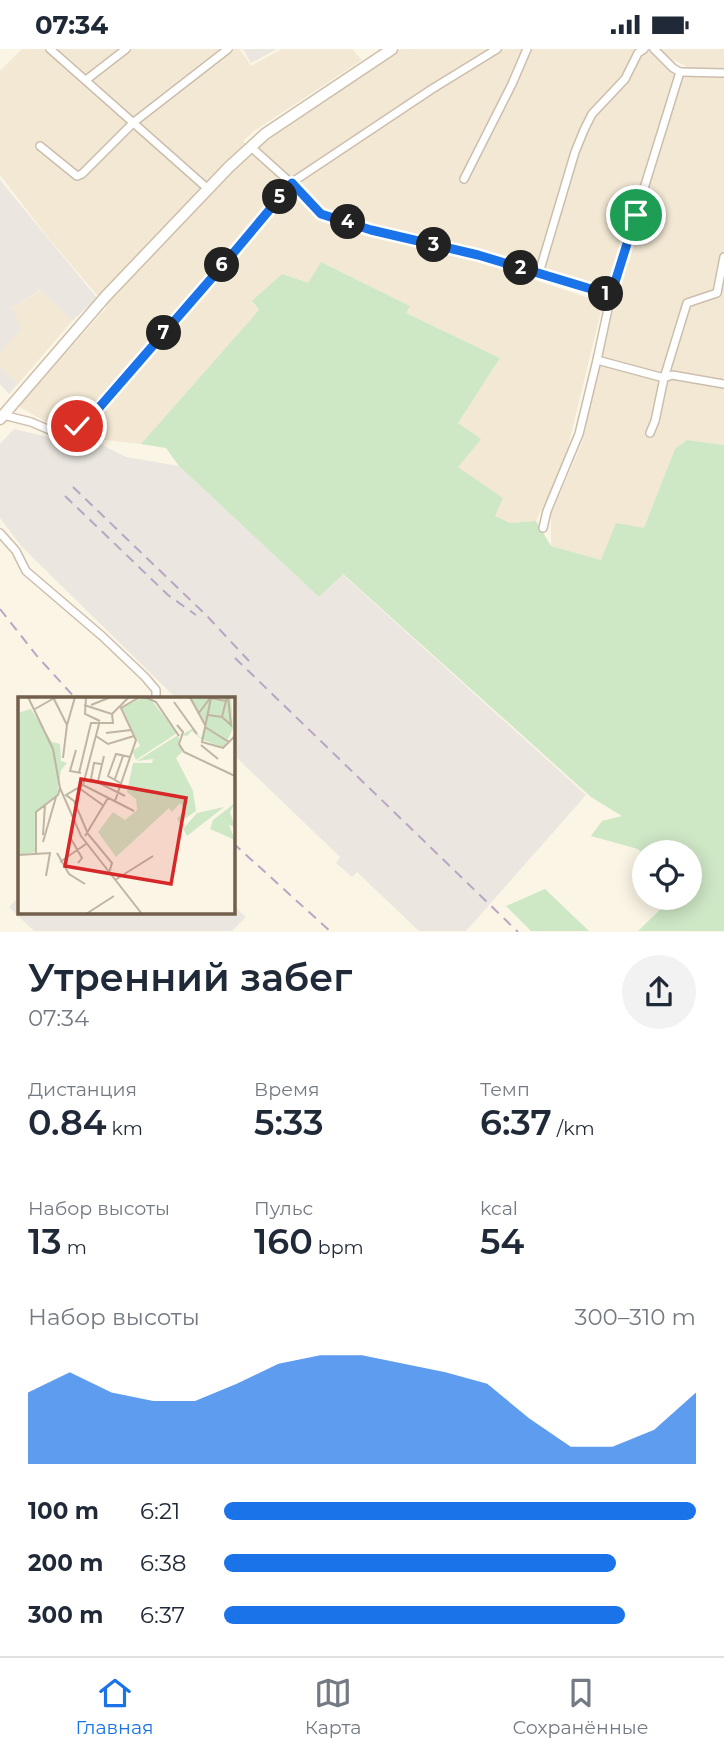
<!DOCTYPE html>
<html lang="ru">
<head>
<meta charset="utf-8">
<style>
  :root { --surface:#fff; --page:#f2f2f3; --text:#1f2937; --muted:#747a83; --line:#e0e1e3; --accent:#1a73e8 }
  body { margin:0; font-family:Montserrat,sans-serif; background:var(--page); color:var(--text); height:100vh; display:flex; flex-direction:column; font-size:26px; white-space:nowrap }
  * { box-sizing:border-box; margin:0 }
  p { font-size:23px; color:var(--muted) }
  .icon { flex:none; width:38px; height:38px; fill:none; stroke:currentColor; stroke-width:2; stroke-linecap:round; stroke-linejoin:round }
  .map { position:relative; height:883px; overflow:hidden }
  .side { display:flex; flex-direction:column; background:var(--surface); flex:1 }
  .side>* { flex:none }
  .buttons { position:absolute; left:632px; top:791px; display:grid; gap:14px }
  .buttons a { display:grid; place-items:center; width:70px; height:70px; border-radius:50%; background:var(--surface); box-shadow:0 4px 18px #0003; font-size:35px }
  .pin { position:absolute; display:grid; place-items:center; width:60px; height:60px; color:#fff; margin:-30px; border:4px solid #fff; border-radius:50%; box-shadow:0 2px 7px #0007 }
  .km { position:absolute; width:35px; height:35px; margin:-18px; border-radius:50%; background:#222; color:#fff; font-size:19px; line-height:35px; text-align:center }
  .round { display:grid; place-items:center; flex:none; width:74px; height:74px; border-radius:37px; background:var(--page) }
  .overview { display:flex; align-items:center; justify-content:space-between; height:119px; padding:0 28px }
  h1 { font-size:38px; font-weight:600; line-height:52px }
  .stats { display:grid; grid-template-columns:repeat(3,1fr); gap:10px; height:119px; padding:7px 28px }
  .stats div { display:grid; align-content:center }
  .stats b { font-size:35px; font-weight:600 }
  .stats small { font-size:19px; font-weight:400 }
  .stats p { font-size:19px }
  .chart { height:196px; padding:14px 28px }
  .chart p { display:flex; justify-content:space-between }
  .chart svg { width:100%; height:126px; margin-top:7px; fill:var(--accent); opacity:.7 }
  ul { padding:0 28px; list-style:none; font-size:23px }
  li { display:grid; grid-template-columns:112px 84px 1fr; align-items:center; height:52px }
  li i { height:18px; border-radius:9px; background:var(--accent) }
  .status { display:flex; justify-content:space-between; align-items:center; height:49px; padding:0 35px; background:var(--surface); direction:ltr }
  .status svg { height:19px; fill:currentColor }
  .tab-bar { display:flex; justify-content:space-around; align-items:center; height:98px; border-top:2px solid var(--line); background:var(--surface); font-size:19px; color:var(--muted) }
  .tab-bar a { display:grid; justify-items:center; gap:4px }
  .tab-bar .selected { color:var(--accent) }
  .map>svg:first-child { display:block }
  .residential { fill:#f2e8d4 }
  .industrial { fill:#ebe6df }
  .green { fill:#cee7c5 }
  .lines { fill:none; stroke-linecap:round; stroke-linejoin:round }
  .street-casing { stroke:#ccbead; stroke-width:10 }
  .secondary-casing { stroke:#cebfaa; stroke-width:13 }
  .street { stroke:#fff; stroke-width:7 }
  .secondary { stroke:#fff; stroke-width:10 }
  .rail { stroke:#b9a5c4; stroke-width:2; stroke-dasharray:10 7; stroke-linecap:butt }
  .route-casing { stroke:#fff; stroke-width:14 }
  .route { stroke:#1a73e8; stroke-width:9 }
  .inset-road { fill:none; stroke:#c0b4a3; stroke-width:2 }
  .view { fill:#d62828; fill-opacity:0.15; stroke:#d62828; stroke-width:3.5 }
  .inset-edge { fill:none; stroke:#725f4c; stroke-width:3.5 }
</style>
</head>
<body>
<div class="status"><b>07:34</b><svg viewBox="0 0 49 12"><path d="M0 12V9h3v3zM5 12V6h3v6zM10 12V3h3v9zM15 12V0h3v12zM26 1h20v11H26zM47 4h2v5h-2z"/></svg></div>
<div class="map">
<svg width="724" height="883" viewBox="0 0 724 883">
  <rect width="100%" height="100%" fill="#fbf5e6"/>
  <g class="residential">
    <polygon points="22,0 240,0 251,17 282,0 352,0 362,11 254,82 243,92 302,150 319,168 430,203 479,212 603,254 563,418 536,472 510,474 494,467 503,449 457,418 458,374 500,309 406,264 410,257 321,213 308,234 252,253 259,261 141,395 71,387 18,357 107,258 46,186 0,126 0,22"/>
    <polygon points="401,0 649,0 660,13 677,24 606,248 469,199 331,165 296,138 256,99 330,46"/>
    <polygon points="658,0 724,0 724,396 687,391 675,400 644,480 601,511 551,497 551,466 582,394 613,253 686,17 664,7"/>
    <polygon points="41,241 72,272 18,335 0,318 0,303 22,280 11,260"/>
  </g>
  <g class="industrial">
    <polygon points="243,0 277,0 251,14"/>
    <polygon points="0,131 97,249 72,272 40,241 12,259 22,280 0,303"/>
    <polygon points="0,318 18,335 9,345 0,335"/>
    <polygon points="14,380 93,399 100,395 126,408 179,417 319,548 342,525 586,746 466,882 419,882 357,823 352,828 336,814 340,808 233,705 233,650 177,650 22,498 0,469 0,395"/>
    <polygon points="19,847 19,863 233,863 233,856 246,868 232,882 34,882 9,858"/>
  </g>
  <g class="green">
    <polygon points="321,213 410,257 406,264 500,309 458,374 481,390 458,418 503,449 495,467 510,474 536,472 551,497 601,511 616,474 644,479 675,400 687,391 724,396 724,882 638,882 672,849 690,849 690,803 644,803 644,806 638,800 591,787 602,772 622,767 591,748 343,525 319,548 179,417 166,399 141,395 259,261 252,252 282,225 308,234"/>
    <polygon points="545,840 589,882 531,882 506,857"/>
  </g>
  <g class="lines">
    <g class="street-casing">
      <g id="street">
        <polyline points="50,0 208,140"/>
        <polyline points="680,23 724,24"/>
        <polyline points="86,31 126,0"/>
        <polyline points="40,97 77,127 82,125 134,73 228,0"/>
        <polyline points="251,98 291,134 321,165 371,181 478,206 611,246"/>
        <polyline points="464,130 512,35 527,0"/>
        <polyline points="539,224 575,103 584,81 592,65 625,30 638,4 644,0"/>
        <polyline points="597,311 664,329 672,326 724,335"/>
        <polyline points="3,366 31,373 52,382 63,382 77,377 97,361 230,207 291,134 432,40 497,0"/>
        <polyline points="650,384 655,372 664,329 687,254 717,244 724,208"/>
        <polyline points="543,479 547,462 579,385 597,311 611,246 680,23 673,19 654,0"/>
        <polyline points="0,484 16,502 26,522 102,587 145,628 156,641 156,650"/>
      </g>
    </g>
    <g class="secondary-casing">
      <polyline id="secondary" points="0,370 106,247 229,118 265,85 392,0"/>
    </g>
    <use href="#street" class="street"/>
    <use href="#secondary" class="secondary"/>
    <g class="rail">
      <polyline points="73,438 207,567 249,612"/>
      <polyline points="65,447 168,546 196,566"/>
      <polyline points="0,560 37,607 76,650"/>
      <polyline points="235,609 518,883"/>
      <polyline points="233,794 331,883"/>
    </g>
  </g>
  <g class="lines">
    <g class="route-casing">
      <polyline id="route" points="77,377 97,361 230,208 292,134 321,165 371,181 478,206 611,246 636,166"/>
    </g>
    <use href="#route" class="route"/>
  </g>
  <g transform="translate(18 648)">
    <rect width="217" height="217" fill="#fbf5e6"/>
    <path d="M126,0L134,4L159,36L118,63L114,54L122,49L104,11ZM170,0H213L215,31L206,51L183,42L174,34L169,39L163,38L174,32L183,41L187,28ZM13,12L34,45L42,47L43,64L49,66L43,73L39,98L17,115L18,155L0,158V16ZM160,38L164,55L158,61L175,94L178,114L161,126L159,121L168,114L162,106L154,115L151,111L98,160L80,135L95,115L107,123L119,113L118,102L109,95L115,66H134L135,62L119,64ZM217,106L212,115L217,130L211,128L217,143L192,132L195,123ZM206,110L169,139L165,132L179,116Z" fill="#cee7c5"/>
    <path class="inset-road" d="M10,0L35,52L42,91L63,139L124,217M35,0L49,28L45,61M68,0L67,17L82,24M127,0L138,5L161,39M172,0L187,28M208,4L193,1L184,45L205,51L217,39M156,5L179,37M73,8L93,0M17,12L38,0M94,17L110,1M180,17L193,0M190,18L204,20L209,0M204,20L213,28L210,0M49,28L57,0M159,28L165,35L161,47L166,55L217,79M187,30L211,45M88,36L113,33M78,39L90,47L116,39M183,48L200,62M58,53L52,74L63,76M83,67L76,66L73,82L107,99M61,76L73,26H95L94,17L66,8M97,82L105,59M80,84L86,59M104,87L90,79L98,57L112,60M65,88L81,27M61,91L86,109M97,104L118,43L103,11L122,0M25,138L27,108M67,139L90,101M52,140L64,161L60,166M25,145L38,100M39,156L51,177L67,187M18,157V115L40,98L42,91M0,158L32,156L28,179M42,165L68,147M91,176L94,166L70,137L56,104L48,98L65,88L116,114M97,183L135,159M68,217L96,199"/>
    <path class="view" d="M63,82L168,101L153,187L47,169Z"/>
    <rect width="217" height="217" class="inset-edge"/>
  </g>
</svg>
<div class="buttons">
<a><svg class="icon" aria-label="locate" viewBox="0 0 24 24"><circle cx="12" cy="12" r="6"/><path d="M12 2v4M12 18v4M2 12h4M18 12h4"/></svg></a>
</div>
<div class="pin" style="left:636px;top:166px;background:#1e9e55"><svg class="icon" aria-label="arrive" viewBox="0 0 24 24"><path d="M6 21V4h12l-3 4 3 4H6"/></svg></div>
<div class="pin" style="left:77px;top:377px;background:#d93025"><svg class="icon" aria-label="check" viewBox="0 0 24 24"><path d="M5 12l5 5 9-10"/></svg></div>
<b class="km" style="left:606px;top:245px">1</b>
<b class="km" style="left:521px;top:219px">2</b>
<b class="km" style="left:434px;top:196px">3</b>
<b class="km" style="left:348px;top:173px">4</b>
<b class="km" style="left:280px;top:148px">5</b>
<b class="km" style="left:222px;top:216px">6</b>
<b class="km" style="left:164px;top:284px">7</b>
</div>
<section class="side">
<div class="overview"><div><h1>Утренний забег</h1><p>07:34</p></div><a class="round"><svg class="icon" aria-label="share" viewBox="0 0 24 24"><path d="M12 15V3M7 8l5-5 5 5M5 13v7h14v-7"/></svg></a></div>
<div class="stats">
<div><p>Дистанция</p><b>0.84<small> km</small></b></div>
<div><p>Время</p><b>5:33</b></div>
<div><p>Темп</p><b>6:37<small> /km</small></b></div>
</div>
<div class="stats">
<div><p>Набор высоты</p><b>13<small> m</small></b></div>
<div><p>Пульс</p><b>160<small> bpm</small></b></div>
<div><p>kcal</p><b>54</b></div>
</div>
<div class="chart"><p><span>Набор высоты</span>300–310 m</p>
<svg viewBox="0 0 160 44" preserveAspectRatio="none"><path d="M0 44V19L10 12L20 19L30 22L40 22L50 16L60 9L70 6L80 6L90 9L100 12L110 16L120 28L130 38L140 38L150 32L160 19V44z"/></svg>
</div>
<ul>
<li><b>100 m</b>6:21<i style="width:100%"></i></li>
<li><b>200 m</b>6:38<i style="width:83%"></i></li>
<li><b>300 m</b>6:37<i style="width:85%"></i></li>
</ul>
</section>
<nav class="tab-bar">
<a class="selected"><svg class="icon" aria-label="home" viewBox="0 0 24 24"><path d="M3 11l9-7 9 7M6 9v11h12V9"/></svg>Главная</a>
<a><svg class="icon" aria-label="map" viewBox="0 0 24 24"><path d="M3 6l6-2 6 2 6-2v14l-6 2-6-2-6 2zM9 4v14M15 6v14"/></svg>Карта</a>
<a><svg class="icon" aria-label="saved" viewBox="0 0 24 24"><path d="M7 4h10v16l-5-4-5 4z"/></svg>Сохранённые</a>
</nav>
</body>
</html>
